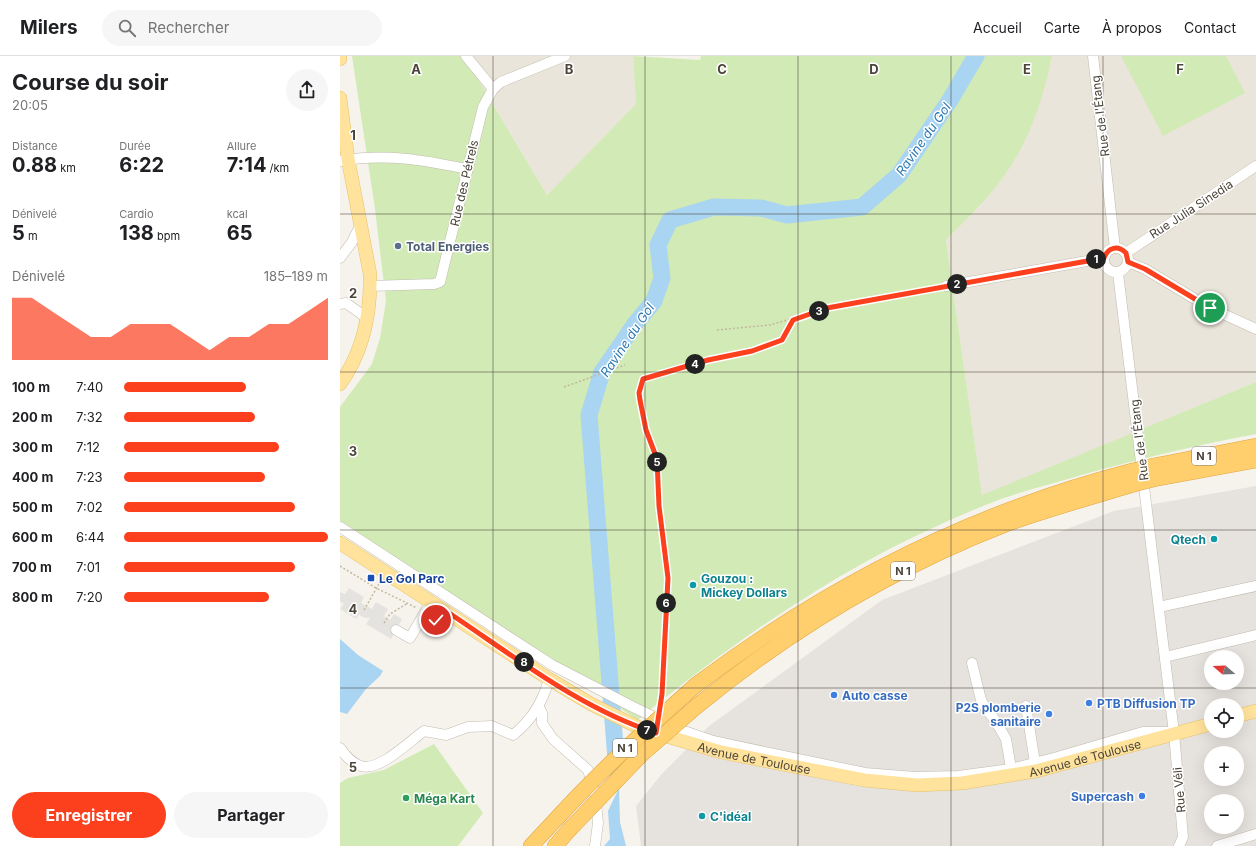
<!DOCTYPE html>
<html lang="fr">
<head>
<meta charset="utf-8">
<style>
  :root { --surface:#fff; --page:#f6f6f6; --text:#202124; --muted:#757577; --line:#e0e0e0; --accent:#fc3f1d }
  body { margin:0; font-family:Inter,sans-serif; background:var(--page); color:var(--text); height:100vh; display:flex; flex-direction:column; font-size:15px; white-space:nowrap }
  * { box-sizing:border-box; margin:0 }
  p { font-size:13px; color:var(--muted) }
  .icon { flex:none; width:22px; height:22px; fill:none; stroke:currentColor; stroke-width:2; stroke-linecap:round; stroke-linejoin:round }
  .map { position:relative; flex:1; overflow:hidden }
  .drawer { display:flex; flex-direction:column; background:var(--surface); width:340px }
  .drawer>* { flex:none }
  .needle { width:26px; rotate:289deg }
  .controls { position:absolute; left:864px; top:594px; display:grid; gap:8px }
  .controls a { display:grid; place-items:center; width:40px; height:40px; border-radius:50%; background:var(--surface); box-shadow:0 4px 16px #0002; font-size:20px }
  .pin { position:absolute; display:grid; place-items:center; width:34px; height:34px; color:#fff; margin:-17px; border:2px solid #fff; border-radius:50%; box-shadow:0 1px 4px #0007 }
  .km { position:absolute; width:20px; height:20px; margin:-10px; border-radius:50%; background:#222; color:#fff; font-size:11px; line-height:20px; text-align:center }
  .round { display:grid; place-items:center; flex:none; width:42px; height:42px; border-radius:21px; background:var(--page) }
  .head { display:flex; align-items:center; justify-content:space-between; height:68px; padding:0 12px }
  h1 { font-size:22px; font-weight:700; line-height:30px }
  .stats { display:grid; grid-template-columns:repeat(3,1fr); gap:6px; height:68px; padding:4px 12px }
  .stats div { display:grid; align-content:center }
  .stats b { font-size:20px; font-weight:700 }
  .stats small { font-size:11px; font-weight:400 }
  .stats p { font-size:11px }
  .chart { height:112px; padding:8px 12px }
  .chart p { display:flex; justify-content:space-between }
  .chart svg { width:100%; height:72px; margin-top:4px; fill:var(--accent); opacity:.7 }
  .action { display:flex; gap:8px; margin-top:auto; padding:8px 12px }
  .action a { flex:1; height:46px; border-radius:24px; background:var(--accent); color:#fff; font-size:16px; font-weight:700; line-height:46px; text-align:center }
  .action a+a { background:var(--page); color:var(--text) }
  ul { padding:0 12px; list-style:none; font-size:13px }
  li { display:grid; grid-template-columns:64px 48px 1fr; align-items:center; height:30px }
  li i { height:10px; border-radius:5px; background:var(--accent) }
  header { display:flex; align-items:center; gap:24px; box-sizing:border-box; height:56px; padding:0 20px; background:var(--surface); border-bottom:1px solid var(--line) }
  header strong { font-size:19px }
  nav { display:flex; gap:22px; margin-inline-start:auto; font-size:14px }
  .search { width:280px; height:36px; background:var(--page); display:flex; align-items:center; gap:10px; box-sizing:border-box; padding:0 14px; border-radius:22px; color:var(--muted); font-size:15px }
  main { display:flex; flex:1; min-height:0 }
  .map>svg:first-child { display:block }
  .residential { fill:#eae5da }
  .industrial { fill:#e6e2dd; fill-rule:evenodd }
  .green { fill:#d2eab5 }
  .parking { fill:#e5e3e0 }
  .water { fill:#a9d4f2 }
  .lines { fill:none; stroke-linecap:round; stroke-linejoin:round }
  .river { stroke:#a9d4f2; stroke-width:17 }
  .minor-casing { stroke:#c2bbae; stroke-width:11 }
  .major-casing { stroke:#e6c16a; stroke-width:14 }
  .highway-casing { stroke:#e0a43c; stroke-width:16 }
  .path { stroke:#c4b79f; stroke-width:1.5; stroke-dasharray:2 2; stroke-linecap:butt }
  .minor { stroke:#fff; stroke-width:10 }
  .major { stroke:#ffe39c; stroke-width:13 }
  .highway { stroke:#ffcf6e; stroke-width:15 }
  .highway-bridge-casing { stroke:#e0a43c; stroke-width:16; stroke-linecap:butt }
  .highway-bridge { stroke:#ffcf6e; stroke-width:15 }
  .route-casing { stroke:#fff; stroke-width:8 }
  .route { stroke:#fc3f1d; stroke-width:5 }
  .grid { fill:none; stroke:#4b4439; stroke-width:1; stroke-opacity:0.55 }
  .service-dot { fill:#5c6f8a; stroke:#fff; stroke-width:1.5 }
  .culture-dot { fill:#0f9aa8; stroke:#fff; stroke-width:1.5 }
  .transit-dot { fill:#1a4fb4; stroke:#fff; stroke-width:1.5 }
  .shop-dot { fill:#3f7fe0; stroke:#fff; stroke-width:1.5 }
  .leisure-dot { fill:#2e9e5b; stroke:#fff; stroke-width:1.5 }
  .labels { text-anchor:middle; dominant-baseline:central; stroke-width:3; stroke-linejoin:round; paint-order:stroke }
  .shield { fill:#fff; stroke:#817c74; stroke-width:1 }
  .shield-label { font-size:11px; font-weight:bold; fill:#4b4439 }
  .street-label { font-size:12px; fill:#4b4439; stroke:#fff }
  .service-label { font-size:12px; font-weight:bold; fill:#4e5e75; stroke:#fff; text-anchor:start }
  .culture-label { font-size:12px; font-weight:bold; fill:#0d838f; stroke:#fff; text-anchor:start }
  .transit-label { font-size:12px; font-weight:bold; fill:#164399; stroke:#fff; text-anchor:start }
  .shop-label { font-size:12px; font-weight:bold; fill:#366cbe; stroke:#fff; text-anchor:start }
  .leisure-label { font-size:12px; font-weight:bold; fill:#27864d; stroke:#fff; text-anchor:start }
  .water-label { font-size:13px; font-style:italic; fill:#2e7ab2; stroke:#fff }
  .grid-label { font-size:13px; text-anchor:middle; font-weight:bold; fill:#4b4439; stroke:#fff; stroke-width:3; stroke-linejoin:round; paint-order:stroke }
</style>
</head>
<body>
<header>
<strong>Milers</strong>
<div class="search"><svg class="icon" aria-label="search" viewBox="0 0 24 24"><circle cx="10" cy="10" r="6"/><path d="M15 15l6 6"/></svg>Rechercher</div>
<nav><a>Accueil</a><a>Carte</a><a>À propos</a><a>Contact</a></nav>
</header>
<main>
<section class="drawer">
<div class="head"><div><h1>Course du soir</h1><p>20:05</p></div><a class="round"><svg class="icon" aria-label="share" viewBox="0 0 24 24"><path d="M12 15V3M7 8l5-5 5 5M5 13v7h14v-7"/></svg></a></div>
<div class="stats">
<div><p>Distance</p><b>0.88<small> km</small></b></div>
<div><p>Durée</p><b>6:22</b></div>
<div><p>Allure</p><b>7:14<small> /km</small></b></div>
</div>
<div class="stats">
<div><p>Dénivelé</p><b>5<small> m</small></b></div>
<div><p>Cardio</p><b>138<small> bpm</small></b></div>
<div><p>kcal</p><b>65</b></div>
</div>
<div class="chart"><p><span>Dénivelé</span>185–189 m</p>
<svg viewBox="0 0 160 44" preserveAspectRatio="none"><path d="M0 44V6L10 6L20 14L30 22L40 30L50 30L60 22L70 22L80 22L90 30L100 38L110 30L120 30L130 22L140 22L150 14L160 6V44z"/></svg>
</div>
<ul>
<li><b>100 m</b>7:40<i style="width:60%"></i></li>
<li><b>200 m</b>7:32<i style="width:64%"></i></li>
<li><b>300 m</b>7:12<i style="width:76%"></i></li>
<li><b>400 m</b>7:23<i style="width:69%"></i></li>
<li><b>500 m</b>7:02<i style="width:84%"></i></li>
<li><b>600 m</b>6:44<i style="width:100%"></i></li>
<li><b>700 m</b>7:01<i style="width:84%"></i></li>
<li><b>800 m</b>7:20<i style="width:71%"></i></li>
</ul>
<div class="action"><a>Enregistrer</a><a>Partager</a></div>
</section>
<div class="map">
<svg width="916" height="790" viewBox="0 0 916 790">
  <rect width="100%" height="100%" fill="#f6f3ec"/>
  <g class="residential">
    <polygon points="124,0 293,0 296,48 207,139"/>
    <polygon points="712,0 916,0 916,326 642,440 606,184 640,150 710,9"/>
  </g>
  <path class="industrial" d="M916,430V790H301L296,750L320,720L369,670L542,544L774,455ZM871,601H897V627H871ZM871,649H897V675H871ZM871,697H897V723H871ZM871,745H897V771H871Z"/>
  <g class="green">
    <path d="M12,0H124L207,139L296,48L293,0L360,4L361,0H712C704,39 692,78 670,111C653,138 629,161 606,184L642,439L916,326V378C847,391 781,407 714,427C696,432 678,437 661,443C526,494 408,573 298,664L200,601L0,465V351L32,308L40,282L46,245L35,153Z"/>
    <polygon points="781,0 886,0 905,37 823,80"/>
    <polygon points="94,688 143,757 118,790 0,790 0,727 8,722 44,714"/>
  </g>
  <polygon class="parking" points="9,532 24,541 21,547 32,553 36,546 48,553 44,560 50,564 54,558 62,563 51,583 26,568 30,562 25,562 19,559 16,563 0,553 4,548 0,545 0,536 5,538"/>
  <g class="water">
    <polygon points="0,583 18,599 43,615 40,620 26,633 7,658 0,656"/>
    <polygon points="279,732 280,766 286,790 264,790 270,783 268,755"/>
  </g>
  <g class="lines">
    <polyline class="river" points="277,716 249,359 262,316 295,268 314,245 322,222 318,189 330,164 374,151 421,152 447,159 522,151 559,119 610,44 636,0"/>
    <g class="minor-casing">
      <g id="minor">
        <polyline points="126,0 153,33"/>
        <polyline points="753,0 775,192"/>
        <path d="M0,105C46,97 83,104 127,113"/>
        <circle cx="776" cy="204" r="12"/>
        <polyline points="786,197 916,110"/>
        <polyline points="0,202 12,186 21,168"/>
        <polyline points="788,206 805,213 870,252 916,273"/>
        <polyline points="778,217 834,677 843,781 839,790"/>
        <polyline points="30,230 94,228 100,226 143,51 153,33 161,26 225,0"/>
        <polyline points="606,230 764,202"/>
        <polyline points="0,248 6,247 27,262"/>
        <polyline points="0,471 212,609 293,651 344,675 373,685 525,717 575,721 618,720 671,713 714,702 803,676 828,676"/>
        <polyline points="819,551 916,530"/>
        <polyline points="56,574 70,582 91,546"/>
        <polyline points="825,601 916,579"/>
        <polyline points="632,607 641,644 646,653 655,664 666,683 672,718"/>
        <polyline points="686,650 696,713"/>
        <polyline points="199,651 202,657 202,667 213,683 248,714 255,737 258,767 255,790"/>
        <path d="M0,692C5,699 11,707 21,710C39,716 70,685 84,675L106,679L128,671L152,670L173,679C192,664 203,646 209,623"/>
        <polyline points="877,790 916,778"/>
      </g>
    </g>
    <g class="major-casing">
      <g id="major">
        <polyline points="0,3 0,0"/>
        <path d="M0,42L8,103L30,218C31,257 23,296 0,328"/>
        <path id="s1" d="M0,487L209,623L251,648L302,673L381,696L524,724L577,729L622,727L696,715L871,668"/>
        <polyline points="897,660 916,655"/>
      </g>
    </g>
    <g class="highway-casing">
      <g id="highway">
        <polyline points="813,410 916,390"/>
        <polyline points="814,423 916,404"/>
        <path d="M356,629C487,530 633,456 792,415"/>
        <path d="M357,650C450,574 553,512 666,468C708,453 751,441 794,428"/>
        <polyline points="191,790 219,760"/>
        <polyline points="215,790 229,774"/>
      </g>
    </g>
    <g class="path">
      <polyline points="377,274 430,269 487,252 597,232"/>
      <polyline points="224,331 285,309"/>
      <polyline points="0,510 36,532 77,552"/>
      <polyline points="24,554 40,526"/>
      <polyline points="44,567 50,558 68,547"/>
      <polyline points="321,643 328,522 319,450 317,403 306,374 299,337 303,323 368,304 412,295 442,284 453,263"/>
    </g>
    <use href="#minor" class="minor"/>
    <use href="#major" class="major"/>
    <use href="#highway" class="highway"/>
    <g class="highway-bridge-casing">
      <g id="highway-bridge">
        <polyline points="792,415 813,410"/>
        <polyline points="794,428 814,423"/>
        <path d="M219,760C262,713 309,671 356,629"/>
        <polyline points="229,774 302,698 357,650"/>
      </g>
    </g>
    <use href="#highway-bridge" class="highway-bridge"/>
  </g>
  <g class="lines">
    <g class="route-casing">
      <path id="route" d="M96,564L103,565L109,557C175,601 241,653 316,677L322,638L328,522L319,450L317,403L306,374L300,344L299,337L303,323L368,304L412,295L442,284L453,264L487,252L764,202C768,191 778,189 786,197L788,206L805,213L870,252"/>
    </g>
    <use href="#route" class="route"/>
  </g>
  <path class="grid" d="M153,0V790M305,0V790M458,0V790M611,0V790M763,0V790M0,158H916M0,316H916M0,474H916M0,632H916"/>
  <circle class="service-dot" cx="58" cy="190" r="4"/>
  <g class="culture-dot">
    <circle cx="874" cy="483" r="4"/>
    <circle cx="353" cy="529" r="4"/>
    <circle cx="362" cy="760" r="4"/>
  </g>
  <rect class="transit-dot" x="27" y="518" width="8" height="8" rx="2"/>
  <g class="shop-dot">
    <circle cx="494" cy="639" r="4"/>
    <circle cx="749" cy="647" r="4"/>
    <circle cx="709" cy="658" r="4"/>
    <circle cx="802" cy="740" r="4"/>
  </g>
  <circle class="leisure-dot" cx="66" cy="742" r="4"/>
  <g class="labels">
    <g class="shield">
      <rect x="852" y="391" width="24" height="18" rx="3"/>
      <rect x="551" y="506" width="24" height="18" rx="3"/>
      <rect x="273" y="683" width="24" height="18" rx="3"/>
    </g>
    <g class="shield-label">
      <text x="864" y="400">N 1</text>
      <text x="563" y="515">N 1</text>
      <text x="285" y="692">N 1</text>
    </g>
    <g class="street-label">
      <text transform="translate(760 60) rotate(-97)">Rue de l'Étang</text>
      <text transform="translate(124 127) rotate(-77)">Rue des Pétrels</text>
      <text transform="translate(851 153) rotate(-33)">Rue Julia Sinedia</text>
      <text transform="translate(799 384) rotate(-97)">Rue de l'Étang</text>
      <text stroke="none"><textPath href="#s1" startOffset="807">Avenue de Toulouse</textPath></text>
      <text stroke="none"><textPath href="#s1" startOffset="471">Avenue de Toulouse</textPath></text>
      <text transform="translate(839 734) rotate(-95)">Rue Véli</text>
    </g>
    <g class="service-label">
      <text x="66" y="190">Total Energies</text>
    </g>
    <g class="culture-label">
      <text x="866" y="483" text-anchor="end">Qtech</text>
      <text x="361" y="522">Gouzou :<tspan x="361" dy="14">Mickey Dollars</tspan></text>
      <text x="370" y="760">C'idéal</text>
    </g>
    <g class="transit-label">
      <text x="39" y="522">Le Gol Parc</text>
    </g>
    <g class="shop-label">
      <text x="502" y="639">Auto casse</text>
      <text x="757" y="647">PTB Diffusion TP</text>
      <text x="701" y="651" text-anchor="end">P2S plomberie<tspan x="701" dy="14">sanitaire</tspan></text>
      <text x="794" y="740" text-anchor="end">Supercash</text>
    </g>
    <g class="leisure-label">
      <text x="74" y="742">Méga Kart</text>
    </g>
    <g class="water-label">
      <text transform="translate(583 83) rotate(-55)">Ravine du Gol</text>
      <text transform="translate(287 284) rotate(-56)">Ravine du Gol</text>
    </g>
  </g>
  <g class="grid-label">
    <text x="76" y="18">A</text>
    <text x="229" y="18">B</text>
    <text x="382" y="18">C</text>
    <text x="534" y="18">D</text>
    <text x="687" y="18">E</text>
    <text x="840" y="18">F</text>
    <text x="13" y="84">1</text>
    <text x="13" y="242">2</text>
    <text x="13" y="400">3</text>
    <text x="13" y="558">4</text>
    <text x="13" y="716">5</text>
  </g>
</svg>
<div class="controls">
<a><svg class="needle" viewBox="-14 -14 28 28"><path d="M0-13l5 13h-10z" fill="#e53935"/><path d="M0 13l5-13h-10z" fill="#757577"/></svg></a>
<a><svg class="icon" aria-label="locate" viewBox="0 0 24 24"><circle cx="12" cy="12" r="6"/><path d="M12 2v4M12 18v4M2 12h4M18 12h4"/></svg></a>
<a>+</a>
<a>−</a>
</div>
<div class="pin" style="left:870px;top:252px;background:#1e9e55"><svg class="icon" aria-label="arrive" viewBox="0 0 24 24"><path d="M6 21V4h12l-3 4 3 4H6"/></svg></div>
<div class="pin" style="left:96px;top:564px;background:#d93025"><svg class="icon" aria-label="check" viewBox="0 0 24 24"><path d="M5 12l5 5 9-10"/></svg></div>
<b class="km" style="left:756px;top:203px">1</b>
<b class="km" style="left:617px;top:228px">2</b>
<b class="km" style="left:479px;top:255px">3</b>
<b class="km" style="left:355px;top:308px">4</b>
<b class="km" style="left:317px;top:406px">5</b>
<b class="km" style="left:326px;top:547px">6</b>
<b class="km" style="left:307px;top:674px">7</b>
<b class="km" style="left:184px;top:606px">8</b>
</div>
</main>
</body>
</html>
